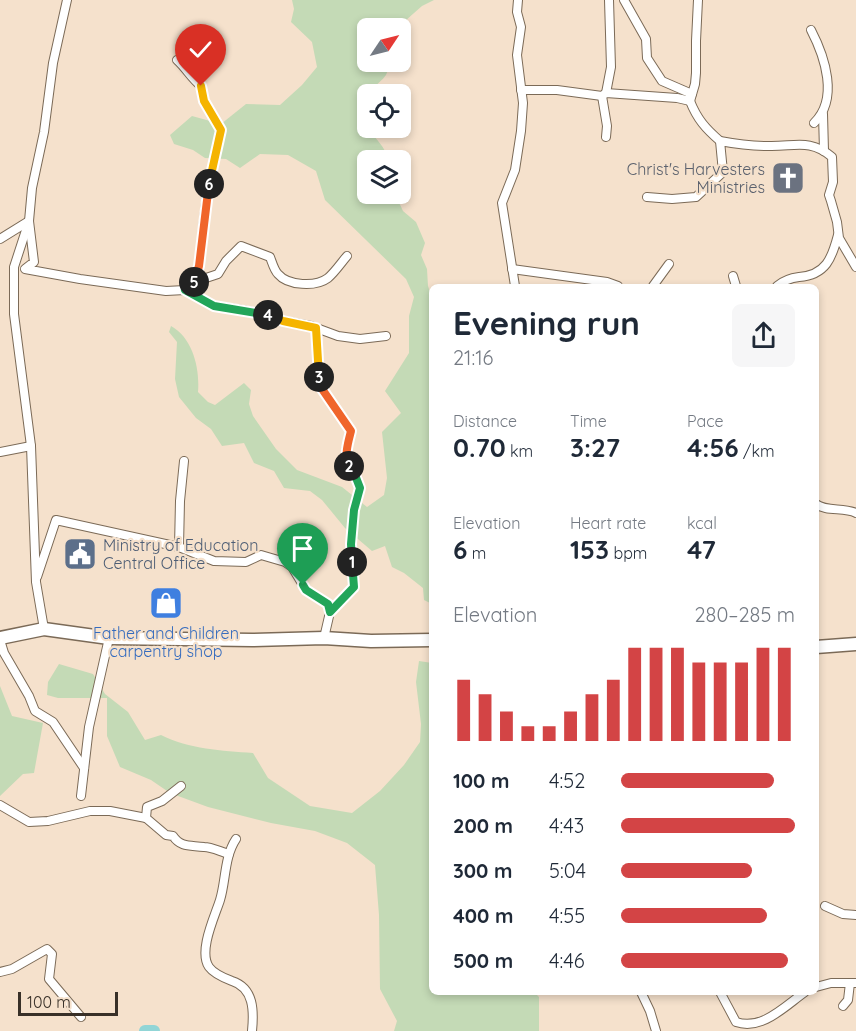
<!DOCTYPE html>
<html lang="en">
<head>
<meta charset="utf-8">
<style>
  :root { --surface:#fff; --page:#f6f6f7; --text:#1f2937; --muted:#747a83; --accent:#d34445 }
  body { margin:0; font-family:Quicksand,sans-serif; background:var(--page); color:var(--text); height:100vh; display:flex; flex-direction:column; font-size:22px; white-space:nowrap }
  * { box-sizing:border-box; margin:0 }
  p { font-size:20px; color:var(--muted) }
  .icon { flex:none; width:33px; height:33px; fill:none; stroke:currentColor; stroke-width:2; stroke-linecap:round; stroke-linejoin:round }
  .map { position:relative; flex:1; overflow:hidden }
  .side { position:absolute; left:429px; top:284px; width:390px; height:711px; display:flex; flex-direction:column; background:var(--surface); border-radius:9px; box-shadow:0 3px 9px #0003 }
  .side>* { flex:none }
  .needle { width:39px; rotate:55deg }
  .buttons { position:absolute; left:357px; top:18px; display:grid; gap:12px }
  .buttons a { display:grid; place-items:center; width:54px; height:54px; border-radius:9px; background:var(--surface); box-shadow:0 3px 9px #0003; font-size:30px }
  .scale { position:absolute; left:18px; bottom:15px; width:100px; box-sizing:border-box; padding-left:6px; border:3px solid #383028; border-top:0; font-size:16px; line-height:21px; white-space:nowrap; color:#383028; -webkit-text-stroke:4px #f5e1cc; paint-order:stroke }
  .pin { position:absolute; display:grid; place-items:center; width:51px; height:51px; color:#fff; margin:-62px -26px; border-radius:50% 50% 50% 0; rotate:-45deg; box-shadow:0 0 6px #0007 }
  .pin .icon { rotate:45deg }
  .km { position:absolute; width:30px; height:30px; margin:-15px; border-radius:50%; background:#222; color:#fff; font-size:16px; line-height:30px; text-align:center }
  .round { display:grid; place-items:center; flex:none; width:63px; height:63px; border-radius:9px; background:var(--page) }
  .head { display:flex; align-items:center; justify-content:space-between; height:102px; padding:0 24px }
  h1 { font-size:33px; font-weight:700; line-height:45px }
  .metrics { display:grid; grid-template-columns:repeat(3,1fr); gap:9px; height:102px; padding:6px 24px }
  .metrics div { display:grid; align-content:center }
  .metrics b { font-size:26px; font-weight:700 }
  .metrics small { font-size:16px; font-weight:400 }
  .metrics p { font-size:16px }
  .chart { height:168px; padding:12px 24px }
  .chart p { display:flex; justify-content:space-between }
  .chart svg { width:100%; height:108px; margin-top:6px; stroke:var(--accent); stroke-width:6 }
  ul { padding:0 24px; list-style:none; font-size:20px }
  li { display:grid; grid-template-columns:96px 72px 1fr; align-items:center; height:45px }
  li i { height:15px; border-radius:8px; background:var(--accent) }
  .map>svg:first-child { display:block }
  .green { fill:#c4dab6 }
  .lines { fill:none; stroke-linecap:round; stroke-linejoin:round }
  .river { stroke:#91d5d6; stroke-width:12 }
  .street-casing { stroke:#7b6a57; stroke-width:10 }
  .primary-casing { stroke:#7b6a57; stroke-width:15 }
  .street { stroke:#fff; stroke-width:8 }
  .primary { stroke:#fff; stroke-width:12 }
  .split-1-casing { stroke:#fff; stroke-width:12 }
  .split-2-casing { stroke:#fff; stroke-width:12 }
  .split-3-casing { stroke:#fff; stroke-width:12 }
  .split-4-casing { stroke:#fff; stroke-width:12 }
  .split-5-casing { stroke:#fff; stroke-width:12 }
  .split-6-casing { stroke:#fff; stroke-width:12 }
  .split-7-casing { stroke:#fff; stroke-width:12 }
  .split-1 { stroke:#22a559; stroke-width:8 }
  .split-2 { stroke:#22a559; stroke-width:8 }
  .split-3 { stroke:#f0652b; stroke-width:8 }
  .split-4 { stroke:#f5b400; stroke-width:8 }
  .split-5 { stroke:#22a559; stroke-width:8 }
  .split-6 { stroke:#f0652b; stroke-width:8 }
  .split-7 { stroke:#f5b400; stroke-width:8 }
  .labels { text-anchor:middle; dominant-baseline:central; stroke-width:4.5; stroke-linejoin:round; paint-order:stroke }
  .worship-label { font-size:16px; fill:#5b616d; stroke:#f5e1cc; text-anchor:end }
  .service-label { font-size:16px; fill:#4e5e75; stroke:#f5e1cc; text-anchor:start }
  .shop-label { font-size:16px; fill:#366cbe; stroke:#f5e1cc }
</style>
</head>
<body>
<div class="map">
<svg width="856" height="1031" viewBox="0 0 856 1031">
  <rect width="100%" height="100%" fill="#f5e1cc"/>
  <g class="green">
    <path d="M292,0H434L422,6L397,28H368V62H390C389,66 388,71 386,75C379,85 364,92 363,105C360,131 385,140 388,160H368V194H395L403,211L416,222L425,243L421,255L427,269L428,286L432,298V450L429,466L432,481V508L429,523L432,542V604L424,600L423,588L404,573L392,567L385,546L372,551L345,528L322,500L310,491L284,488L274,471L254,463L244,443L222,446L211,429L196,418L179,397L175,379L177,342L169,332L171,326C193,338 200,369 198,392L208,402L215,405L244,383L251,390L249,404L253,416L276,449L297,470L342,487L367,507L384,495L387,478L382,432L401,413L385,391L409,353V316L414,297L406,279L325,200L316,171L288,155L260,154L240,168L226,159L205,158L193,150L174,144L170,135L192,116L221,124L246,104L280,105L302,85L317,67L312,42L291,22L294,9Z"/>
    <path d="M419,661L432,663V992H534L539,997V1031H394L397,1021L380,989L379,915L375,865L347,843L315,831L271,823L208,807L170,793L151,780L120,767L107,736V698H58L47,695L48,682L59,664L93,674L105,694L128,712L145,740L161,735C189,749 222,751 253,753L268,778L310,806L352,813L380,791L404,765L420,742L421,724L416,682Z"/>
    <polygon points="0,686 12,716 43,723 34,773 23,774 0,796"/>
  </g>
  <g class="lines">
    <polyline class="river" points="145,1031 154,1031"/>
    <g class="street-casing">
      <g id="street">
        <polyline points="624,0 646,39 647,58 662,81 692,94"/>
        <path d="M811,30C825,57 839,99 814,123"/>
        <polyline points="521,90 557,90 602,96"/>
        <polyline points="606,93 611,67 609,0"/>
        <path d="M690,101C697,119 706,129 720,141"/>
        <polyline points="823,114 824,151"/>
        <polyline points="606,137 607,126 602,96 606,93 677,98 690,101 695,84 696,73 696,41 698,0"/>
        <path d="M647,197L672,199L696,197L723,172L720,141C736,144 752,146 768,146C794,147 810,138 832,157L833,182L829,195L831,201L837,222L839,238L856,267"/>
        <path d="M0,239L29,221L34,262L25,269L80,279L166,291L185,290L194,282L199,266L207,194L221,130L204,101L201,86C191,78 186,68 177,60"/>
        <polyline points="512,269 607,282 618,286"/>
        <polyline points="733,276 736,286"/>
        <path d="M194,282L218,274L226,261L241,246L270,257C272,262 274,270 278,274C288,286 316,287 328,278C335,272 341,263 347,256"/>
        <polyline points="515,286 502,203 515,170 521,131 523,103 517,55 521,27 517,12 518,0"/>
        <polyline points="653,286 669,264"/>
        <path d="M777,286C783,281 791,278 799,277C826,275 832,258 838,235"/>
        <polyline points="185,290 214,306 242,310 266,315 283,321 311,326 338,336 360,339 386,336"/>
        <polyline points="316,328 320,386 351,431 346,451 347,464 355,475 360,488 354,510 351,544 354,587 330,612 324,638"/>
        <polyline points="0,452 31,446"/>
        <path d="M816,504C826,512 844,507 856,513"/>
        <polyline points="179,547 180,501 184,461"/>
        <polyline points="37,577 56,520 179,547 214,561 246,562 261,555 285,562 292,567 306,590 328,604 330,612"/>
        <polyline points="44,629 36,582 31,446 14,314 14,267 29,221 32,188 44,132 53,63 67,0"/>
        <polyline points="0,640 4,653 29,696 35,711 53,722 84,768"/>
        <path d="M181,786L162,801L147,807L146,818L166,835L173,836C181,848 191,845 204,847C212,847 221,852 229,854"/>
        <polyline points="81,796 89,727 109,638"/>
        <polyline points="0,805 29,822 48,821 90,811 110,811 146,818"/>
        <path d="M236,839C224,857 226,881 220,900C215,916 198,951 209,967C214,974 224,978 232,981C254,988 254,1011 252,1031"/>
        <polyline points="825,906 843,914 856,915"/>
        <polyline points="0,972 12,969 47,949 52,954 49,979 81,1017"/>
        <polyline points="816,987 831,983 856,983"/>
        <polyline points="641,992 650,1011 656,1031"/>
        <path d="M720,992L736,1022C762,1031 785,1006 805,992"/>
        <polyline points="843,1006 848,1000 850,983"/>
      </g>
    </g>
    <g class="primary-casing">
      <g id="primary">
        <polyline points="0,638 44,629 109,638 252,640 324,638 371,641 432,640"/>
        <polyline points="816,647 856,644"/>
      </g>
    </g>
    <use href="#street" class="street"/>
    <use href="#primary" class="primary"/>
  </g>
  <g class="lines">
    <g class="split-1-casing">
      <polyline id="split-1" points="303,585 306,590 328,604 330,612 354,587 352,562"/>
    </g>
    <g class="split-2-casing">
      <polyline id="split-2" points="349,466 355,475 360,488 354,510 351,544 352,562"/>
    </g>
    <g class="split-3-casing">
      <path id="split-3" d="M319,377L320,386L351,431C348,443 344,455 349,466"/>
    </g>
    <g class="split-4-casing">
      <polyline id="split-4" points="268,315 283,321 316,328 319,377"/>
    </g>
    <g class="split-5-casing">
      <polyline id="split-5" points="194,282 185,290 214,306 268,315"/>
    </g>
    <g class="split-6-casing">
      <polyline id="split-6" points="194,282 199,266 209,184"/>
    </g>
    <g class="split-7-casing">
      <polyline id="split-7" points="201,86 204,101 221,130 209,184"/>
    </g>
    <use href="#split-1" class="split-1"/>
    <use href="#split-2" class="split-2"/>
    <use href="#split-3" class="split-3"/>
    <use href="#split-4" class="split-4"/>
    <use href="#split-5" class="split-5"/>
    <use href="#split-6" class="split-6"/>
    <use href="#split-7" class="split-7"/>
  </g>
  <defs>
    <g id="church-square" transform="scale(1.725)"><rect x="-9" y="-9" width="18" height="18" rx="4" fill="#6b7280" stroke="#f5e1cc"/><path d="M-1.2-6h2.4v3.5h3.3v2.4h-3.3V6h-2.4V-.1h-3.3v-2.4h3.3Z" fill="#fff"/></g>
    <g id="civic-square" transform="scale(1.725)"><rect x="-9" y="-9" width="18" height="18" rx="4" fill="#5c6f8a" stroke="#f5e1cc"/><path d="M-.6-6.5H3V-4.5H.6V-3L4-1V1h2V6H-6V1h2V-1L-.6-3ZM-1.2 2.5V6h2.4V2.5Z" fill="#fff"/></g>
    <g id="shop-square" transform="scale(1.725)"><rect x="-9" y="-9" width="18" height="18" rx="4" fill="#3f7fe0" stroke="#f5e1cc"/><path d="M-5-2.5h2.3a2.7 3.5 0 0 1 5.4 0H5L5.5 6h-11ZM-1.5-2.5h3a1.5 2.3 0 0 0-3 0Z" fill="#fff"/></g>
  </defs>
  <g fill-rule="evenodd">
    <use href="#church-square" x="788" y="178"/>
    <use href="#civic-square" x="80" y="554"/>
    <use href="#shop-square" x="166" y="603"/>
  </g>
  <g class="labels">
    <g class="worship-label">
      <text x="765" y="169">Christ's Harvesters<tspan x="765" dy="18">Ministries</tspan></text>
    </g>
    <g class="service-label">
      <text x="103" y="545">Ministry of Education<tspan x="103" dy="18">Central Office</tspan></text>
    </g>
    <g class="shop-label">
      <text x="166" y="633">Father and Children<tspan x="166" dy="18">carpentry shop</tspan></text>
    </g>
  </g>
</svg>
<div class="buttons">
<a><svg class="needle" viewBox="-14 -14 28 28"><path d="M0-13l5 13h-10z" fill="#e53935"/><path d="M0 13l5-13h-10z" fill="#747a83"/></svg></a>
<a><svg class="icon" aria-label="locate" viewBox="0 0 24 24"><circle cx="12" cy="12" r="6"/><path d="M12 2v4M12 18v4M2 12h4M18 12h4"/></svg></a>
<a><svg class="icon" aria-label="layers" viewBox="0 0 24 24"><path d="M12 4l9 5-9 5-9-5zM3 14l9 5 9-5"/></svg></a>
</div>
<div class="scale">100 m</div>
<div class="pin" style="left:303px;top:585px;background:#1e9e55"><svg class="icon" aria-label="arrive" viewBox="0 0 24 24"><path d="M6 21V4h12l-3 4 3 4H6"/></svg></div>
<div class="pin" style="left:201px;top:86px;background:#d93025"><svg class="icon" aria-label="check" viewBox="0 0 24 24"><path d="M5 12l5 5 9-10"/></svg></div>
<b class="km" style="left:352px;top:562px">1</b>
<b class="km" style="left:349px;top:466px">2</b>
<b class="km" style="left:319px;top:377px">3</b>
<b class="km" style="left:268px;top:315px">4</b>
<b class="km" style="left:194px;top:282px">5</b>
<b class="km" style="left:209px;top:184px">6</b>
<section class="side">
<div class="head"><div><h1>Evening run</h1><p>21:16</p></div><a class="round"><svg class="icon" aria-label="share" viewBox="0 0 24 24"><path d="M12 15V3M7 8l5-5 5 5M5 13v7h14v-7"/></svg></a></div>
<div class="metrics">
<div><p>Distance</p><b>0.70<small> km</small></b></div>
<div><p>Time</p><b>3:27</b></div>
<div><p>Pace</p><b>4:56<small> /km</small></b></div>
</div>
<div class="metrics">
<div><p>Elevation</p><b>6<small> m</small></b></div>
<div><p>Heart rate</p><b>153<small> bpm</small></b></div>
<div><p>kcal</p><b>47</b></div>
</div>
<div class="chart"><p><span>Elevation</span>280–285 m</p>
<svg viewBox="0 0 160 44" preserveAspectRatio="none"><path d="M5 44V19M15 44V25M25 44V32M35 44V38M45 44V38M55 44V32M65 44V25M75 44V19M85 44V6M95 44V6M105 44V6M115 44V12M125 44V12M135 44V12M145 44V6M155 44V6"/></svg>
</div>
<ul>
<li><b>100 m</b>4:52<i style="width:88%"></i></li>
<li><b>200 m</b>4:43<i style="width:100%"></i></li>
<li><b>300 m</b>5:04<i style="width:75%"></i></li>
<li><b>400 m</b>4:55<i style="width:84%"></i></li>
<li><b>500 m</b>4:46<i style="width:96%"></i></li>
</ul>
</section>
</div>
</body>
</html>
